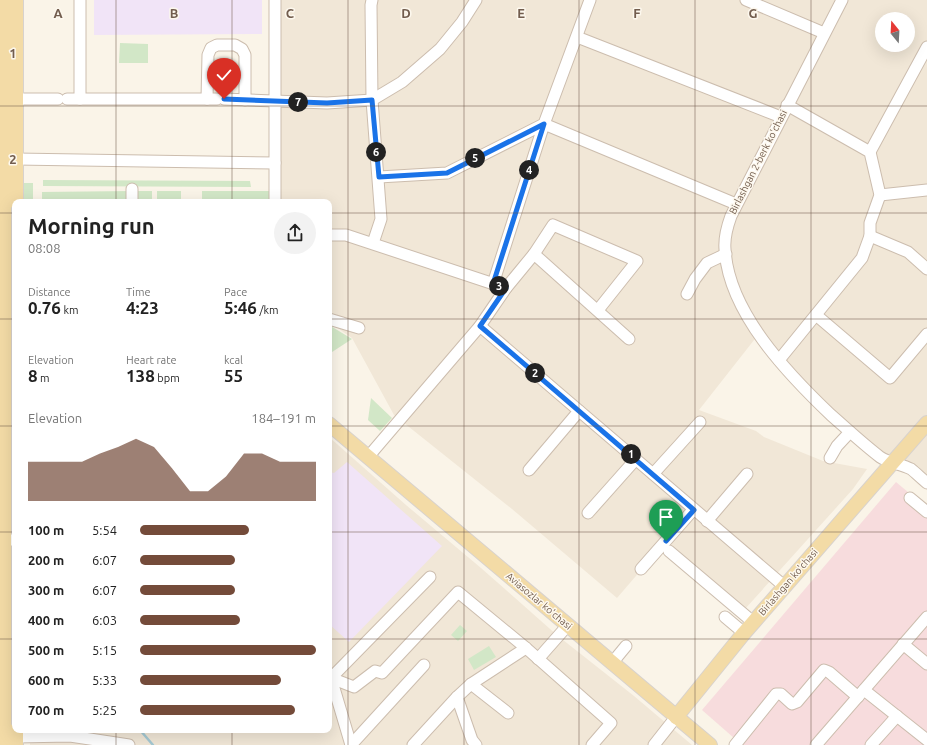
<!DOCTYPE html>
<html lang="en">
<head>
<meta charset="utf-8">
<style>
  :root { --surface:#fff; --page:#f2f2f2; --text:#222; --muted:#767676; --accent:#744b3a }
  body { margin:0; font-family:Ubuntu,sans-serif; background:var(--page); color:var(--text); height:100vh; display:flex; flex-direction:column; font-size:15px; white-space:nowrap }
  * { box-sizing:border-box; margin:0 }
  p { font-size:13px; color:var(--muted) }
  .icon { flex:none; width:22px; height:22px; fill:none; stroke:currentColor; stroke-width:2; stroke-linecap:round; stroke-linejoin:round }
  .map { position:relative; flex:1; overflow:hidden }
  .side { position:absolute; left:12px; top:199px; width:320px; height:534px; display:flex; flex-direction:column; background:var(--surface); border-radius:8px; box-shadow:0 4px 16px #0002 }
  .side>* { flex:none }
  .needle { width:26px; rotate:342deg }
  .fabs { position:absolute; left:875px; top:12px; display:grid; gap:8px }
  .fabs a { display:grid; place-items:center; width:40px; height:40px; border-radius:50%; background:var(--surface); box-shadow:0 4px 16px #0002; font-size:20px }
  .pin { position:absolute; display:grid; place-items:center; width:34px; height:34px; color:#fff; margin:-41px -17px; border-radius:50% 50% 50% 0; rotate:-45deg; box-shadow:0 0 4px #0007 }
  .pin .icon { rotate:45deg }
  .km { position:absolute; width:20px; height:20px; margin:-10px; border-radius:50%; background:#222; color:#fff; font-size:11px; line-height:20px; text-align:center }
  .round { display:grid; place-items:center; flex:none; width:42px; height:42px; border-radius:21px; background:var(--page) }
  .headline { display:flex; align-items:center; justify-content:space-between; height:68px; padding:0 16px }
  h1 { font-size:22px; font-weight:700; line-height:30px }
  .figures { display:grid; grid-template-columns:repeat(3,1fr); gap:6px; height:68px; padding:4px 16px }
  .figures div { display:grid; align-content:center }
  .figures b { font-size:17px; font-weight:700 }
  .figures small { font-size:11px; font-weight:400 }
  .figures p { font-size:11px }
  .chart { height:112px; padding:8px 16px }
  .chart p { display:flex; justify-content:space-between }
  .chart svg { width:100%; height:72px; margin-top:4px; fill:var(--accent); opacity:.7 }
  ul { padding:0 16px; list-style:none; font-size:13px }
  li { display:grid; grid-template-columns:64px 48px 1fr; align-items:center; height:30px }
  li i { height:10px; border-radius:5px; background:var(--accent) }
  .map>svg:first-child { display:block }
  .residential { fill:#f1e7d7; fill-rule:evenodd }
  .education { fill:#f1e4f7 }
  .medical { fill:#f7dcdd }
  .green { fill:#d2e7c7 }
  .lines { fill:none; stroke-linecap:round; stroke-linejoin:round }
  .stream { stroke:#a5c9d3; stroke-width:2.5 }
  .minor-casing { stroke:#ccbdae; stroke-width:13 }
  .major-casing { stroke:#d8d2cd; stroke-width:16 }
  .minor { stroke:#fff; stroke-width:11 }
  .major { stroke:#f3dba6; stroke-width:14 }
  .route-casing { stroke:#fff; stroke-width:8 }
  .route { stroke:#1a73e8; stroke-width:5 }
  .grid { fill:none; stroke:#725d4e; stroke-width:1; stroke-opacity:0.55 }
  .labels { text-anchor:middle; dominant-baseline:central; stroke-width:3; stroke-linejoin:round; paint-order:stroke }
  .street-label { font-size:10px; fill:#725d4e; stroke:#fdf8ee }
  .grid-label { font-size:13px; text-anchor:middle; font-weight:bold; fill:#725d4e; stroke:#fdf8ee; stroke-width:3; stroke-linejoin:round; paint-order:stroke }
</style>
</head>
<body>
<div class="map">
<svg width="927" height="745" viewBox="0 0 927 745">
  <rect width="100%" height="100%" fill="#faf4e8"/>
  <g class="residential">
    <polygon points="0,0 15,202 15,730 0,745"/>
    <path d="M279,0H927V483L881,458L758,335L699,410L756,431L764,437L823,461L867,469L853,489L745,609L666,541L617,598L512,509L394,415L352,338L329,322V202H275ZM882,19H908V45H882Z"/>
    <polygon points="329,437 406,505 481,568 558,636 634,696 692,745 30,745 30,730 329,730"/>
  </g>
  <g class="education">
    <polygon points="94,0 262,0 262,34 94,35"/>
    <polygon points="347,462 442,546 349,642 329,624 329,472 334,473"/>
  </g>
  <polygon class="medical" points="896,482 927,508 927,745 742,745 702,710"/>
  <g class="green">
    <polygon points="120,43 148,44 148,63 119,63"/>
    <polygon points="43,180 250,181 251,187 43,186"/>
    <rect x="23" y="183" width="10" height="19"/>
    <polygon points="130,191 130,202 42,202 42,192"/>
    <rect x="137" y="191" width="15" height="11"/>
    <rect x="157" y="191" width="24" height="11"/>
    <rect x="202" y="191" width="67" height="11"/>
    <polygon points="329,325 352,339 329,354"/>
    <polygon points="371,398 392,418 380,431 368,420"/>
    <polygon points="460,625 467,631 458,641 451,635"/>
    <polygon points="489,646 496,657 474,670 468,659"/>
  </g>
  <g class="lines">
    <polyline class="stream" points="140,730 153,745"/>
    <g class="minor-casing">
      <g id="minor">
        <polyline points="80,0 80,99"/>
        <polyline points="372,0 371,5 372,100 381,219 373,243"/>
        <polyline points="746,0 824,33"/>
        <path d="M842,0L731,216C727,227 724,238 725,249C728,312 788,374 831,415C847,429 863,444 880,457C889,463 901,464 911,469C916,473 922,479 927,483"/>
        <polyline points="577,37 781,117"/>
        <polyline points="16,99 58,99"/>
        <polyline points="67,99 217,99"/>
        <polyline points="207,99 208,55 211,48 217,45 235,45 242,49 245,55 245,100"/>
        <polyline points="224,99 327,103 372,100 402,82 440,49 462,22 476,0"/>
        <polyline points="870,152 927,47"/>
        <polyline points="16,159 275,163"/>
        <polyline points="379,177 447,173 544,124 590,0"/>
        <polyline points="132,189 132,202"/>
        <polyline points="880,195 927,190"/>
        <polyline points="275,202 275,0"/>
        <polyline points="329,235 346,235 506,288 480,326 368,457"/>
        <polyline points="870,236 908,252 927,269"/>
        <polyline points="534,254 629,339"/>
        <polyline points="493,284 544,124 736,204"/>
        <polyline points="506,288 534,254 553,225 637,261 598,310"/>
        <polyline points="687,294 695,279 707,263 726,254"/>
        <polyline points="816,315 890,378 927,334"/>
        <polyline points="329,319 359,328"/>
        <polyline points="480,326 784,586"/>
        <polyline points="779,360 862,258 870,236 870,223 880,195 870,152 787,105"/>
        <polyline points="830,458 837,446 850,432"/>
        <polyline points="529,470 579,411"/>
        <polyline points="653,474 700,422"/>
        <polyline points="910,498 927,512"/>
        <polyline points="588,513 636,459"/>
        <polyline points="707,521 747,474"/>
        <polyline points="4,540 15,540"/>
        <polyline points="669,551 753,622"/>
        <polyline points="641,569 693,510"/>
        <polyline points="430,577 331,678 354,687 375,671 382,673 458,592 526,648 611,723 592,745"/>
        <polyline points="725,617 744,633"/>
        <polyline points="903,644 927,664"/>
        <polyline points="538,659 568,625"/>
        <polyline points="612,663 626,646"/>
        <polyline points="329,675 331,678 351,745"/>
        <polyline points="471,684 508,713"/>
        <polyline points="864,690 927,740"/>
        <polyline points="457,697 472,740 476,745"/>
        <polyline points="16,737 70,736 129,745"/>
        <polyline points="351,745 424,665"/>
        <polyline points="413,745 457,697 471,684 526,648"/>
        <polyline points="654,745 676,717"/>
        <polyline points="735,745 776,694 781,694 792,704 797,702 824,670 829,672 858,697"/>
        <polyline points="816,745 927,617"/>
        <polyline points="871,745 897,716"/>
      </g>
    </g>
    <g class="major-casing">
      <g id="major">
        <polyline points="4,0 4,745"/>
        <polyline points="16,0 16,202"/>
        <polyline points="329,424 710,745"/>
        <polyline points="676,717 744,633 927,423"/>
        <polyline points="16,745 16,730"/>
      </g>
    </g>
    <use href="#minor" class="minor"/>
    <use href="#major" class="major"/>
  </g>
  <g class="lines">
    <g class="route-casing">
      <polyline id="route" points="224,99 327,103 372,100 379,177 447,173 544,124 493,284 506,288 480,326 694,510 666,541"/>
    </g>
    <use href="#route" class="route"/>
  </g>
  <path class="grid" d="M116,0V202M232,0V202M348,0V745M464,0V745M579,0V745M695,0V745M811,0V745M0,106H927M0,213H15M329,213H927M0,319H15M329,319H927M0,426H15M329,426H927M0,532H15M329,532H927M0,639H15M329,639H927M116,730V745M232,730V745"/>
  <g class="labels">
    <g class="street-label">
      <text transform="translate(758 162) rotate(-63)">Birlashgan 2-berk ko'chasi</text>
      <text transform="translate(788 582) rotate(-49)">Birlashgan ko'chasi</text>
      <text transform="translate(539 601) rotate(40)">Aviasozlar ko'chasi</text>
    </g>
  </g>
  <g class="grid-label">
    <text x="58" y="18">A</text>
    <text x="174" y="18">B</text>
    <text x="290" y="18">C</text>
    <text x="406" y="18">D</text>
    <text x="521" y="18">E</text>
    <text x="637" y="18">F</text>
    <text x="753" y="18">G</text>
    <text x="13" y="58">1</text>
    <text x="13" y="164">2</text>
  </g>
</svg>
<div class="fabs">
<a><svg class="needle" viewBox="-14 -14 28 28"><path d="M0-13l5 13h-10z" fill="#e53935"/><path d="M0 13l5-13h-10z" fill="#767676"/></svg></a>
</div>
<div class="pin" style="left:666px;top:541px;background:#1e9e55"><svg class="icon" aria-label="arrive" viewBox="0 0 24 24"><path d="M6 21V4h12l-3 4 3 4H6"/></svg></div>
<div class="pin" style="left:224px;top:99px;background:#d93025"><svg class="icon" aria-label="check" viewBox="0 0 24 24"><path d="M5 12l5 5 9-10"/></svg></div>
<b class="km" style="left:631px;top:454px">1</b>
<b class="km" style="left:535px;top:373px">2</b>
<b class="km" style="left:499px;top:286px">3</b>
<b class="km" style="left:529px;top:170px">4</b>
<b class="km" style="left:475px;top:158px">5</b>
<b class="km" style="left:376px;top:152px">6</b>
<b class="km" style="left:298px;top:102px">7</b>
<section class="side">
<div class="headline"><div><h1>Morning run</h1><p>08:08</p></div><a class="round"><svg class="icon" aria-label="share" viewBox="0 0 24 24"><path d="M12 15V3M7 8l5-5 5 5M5 13v7h14v-7"/></svg></a></div>
<div class="figures">
<div><p>Distance</p><b>0.76<small> km</small></b></div>
<div><p>Time</p><b>4:23</b></div>
<div><p>Pace</p><b>5:46<small> /km</small></b></div>
</div>
<div class="figures">
<div><p>Elevation</p><b>8<small> m</small></b></div>
<div><p>Heart rate</p><b>138<small> bpm</small></b></div>
<div><p>kcal</p><b>55</b></div>
</div>
<div class="chart"><p><span>Elevation</span>184–191 m</p>
<svg viewBox="0 0 160 44" preserveAspectRatio="none"><path d="M0 44V20L10 20L20 20L30 20L40 15L50 11L60 6L70 11L80 24L90 38L100 38L110 29L120 15L130 15L140 20L150 20L160 20V44z"/></svg>
</div>
<ul>
<li><b>100 m</b>5:54<i style="width:62%"></i></li>
<li><b>200 m</b>6:07<i style="width:54%"></i></li>
<li><b>300 m</b>6:07<i style="width:54%"></i></li>
<li><b>400 m</b>6:03<i style="width:57%"></i></li>
<li><b>500 m</b>5:15<i style="width:100%"></i></li>
<li><b>600 m</b>5:33<i style="width:80%"></i></li>
<li><b>700 m</b>5:25<i style="width:88%"></i></li>
</ul>
</section>
</div>
</body>
</html>
